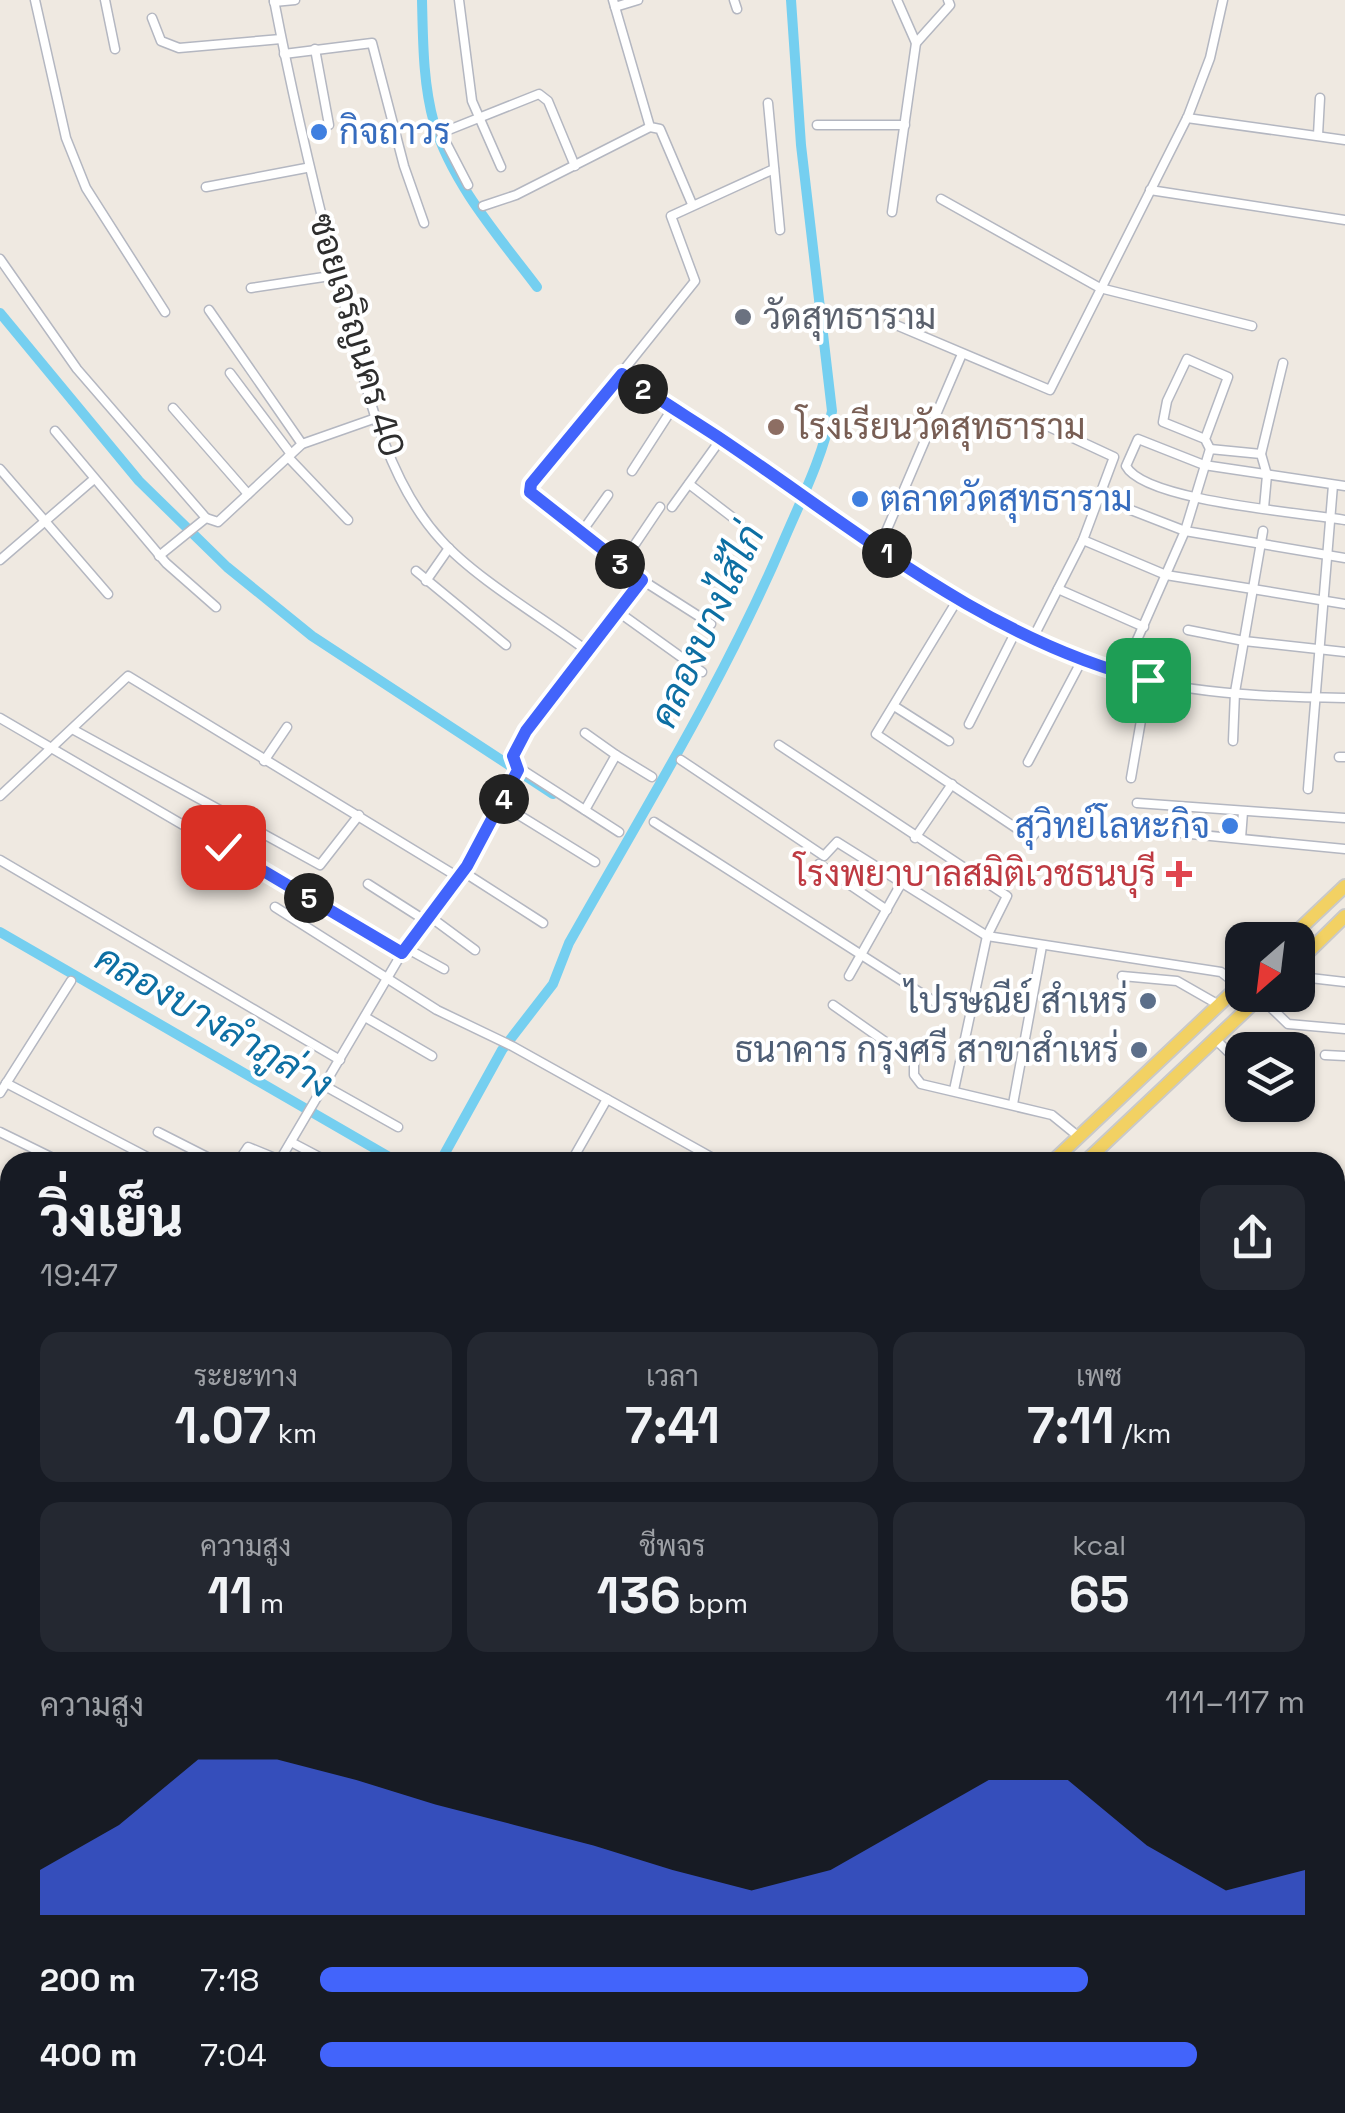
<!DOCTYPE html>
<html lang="th">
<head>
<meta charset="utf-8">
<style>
  :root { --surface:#171b24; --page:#242831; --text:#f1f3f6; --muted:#9ea1a6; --accent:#4264fb }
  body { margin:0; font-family:"Space Grotesk",Sarabun,sans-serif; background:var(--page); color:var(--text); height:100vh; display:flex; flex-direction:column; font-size:38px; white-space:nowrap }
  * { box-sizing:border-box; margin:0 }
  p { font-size:32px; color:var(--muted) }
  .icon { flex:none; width:55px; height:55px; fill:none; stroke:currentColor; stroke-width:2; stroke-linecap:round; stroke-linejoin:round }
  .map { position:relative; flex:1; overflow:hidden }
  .details { position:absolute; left:0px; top:1152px; width:1345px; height:962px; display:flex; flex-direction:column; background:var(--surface); border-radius:30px 30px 0 0; box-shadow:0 2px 8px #0004 }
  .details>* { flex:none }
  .needle { width:65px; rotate:208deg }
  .controls { position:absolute; left:1225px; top:922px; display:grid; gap:20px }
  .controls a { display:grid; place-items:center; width:90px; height:90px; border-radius:20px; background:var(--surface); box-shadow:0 2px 8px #0004; font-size:50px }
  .pin { position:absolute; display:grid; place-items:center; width:85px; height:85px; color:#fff; margin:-42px; border-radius:20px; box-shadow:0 5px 15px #0006 }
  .km { position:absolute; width:50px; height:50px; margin:-25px; border-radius:50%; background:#222; color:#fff; font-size:28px; line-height:50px; text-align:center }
  .round { display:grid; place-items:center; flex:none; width:105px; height:105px; border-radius:20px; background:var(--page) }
  .headline { display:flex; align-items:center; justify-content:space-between; height:170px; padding:0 40px }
  h1 { font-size:55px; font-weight:800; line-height:75px }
  .figures { display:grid; grid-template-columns:repeat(3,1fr); gap:15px; height:170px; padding:10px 40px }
  .figures div { display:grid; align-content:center; border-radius:20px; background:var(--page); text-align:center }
  .figures b { font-size:50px; font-weight:800 }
  .figures small { font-size:28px; font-weight:400 }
  .figures p { font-size:28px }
  .chart { height:280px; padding:20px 40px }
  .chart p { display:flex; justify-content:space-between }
  .chart svg { width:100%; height:180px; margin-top:10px; fill:var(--accent); opacity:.7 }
  ul { padding:0 40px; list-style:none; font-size:32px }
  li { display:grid; grid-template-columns:160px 120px 1fr; align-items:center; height:75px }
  li i { height:25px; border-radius:12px; background:var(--accent) }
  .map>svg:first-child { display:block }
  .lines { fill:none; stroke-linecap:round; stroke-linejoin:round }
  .canal { stroke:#75cff0; stroke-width:10 }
  .street-casing { stroke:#b4b7c1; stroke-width:11 }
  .secondary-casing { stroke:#b4b7c1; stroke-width:15 }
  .primary-casing { stroke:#c9c9c9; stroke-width:16 }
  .street { stroke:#fff; stroke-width:8 }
  .secondary { stroke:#fff; stroke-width:11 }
  .primary { stroke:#f2d163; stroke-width:12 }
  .rail-casing { stroke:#a3a6b8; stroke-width:6 }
  .rail { stroke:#fff; stroke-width:2.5; stroke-dasharray:8; stroke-linecap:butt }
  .route-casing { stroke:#fff; stroke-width:20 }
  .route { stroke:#4264fb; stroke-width:12 }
  .shop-dot { fill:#3f7fe0; stroke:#fff; stroke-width:4 }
  .worship-dot { fill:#6b7280; stroke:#fff; stroke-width:4 }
  .education-dot { fill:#8d6e63; stroke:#fff; stroke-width:4 }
  .health-dot { fill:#e0444e; stroke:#fff; stroke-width:4 }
  .service-dot { fill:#5c6f8a; stroke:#fff; stroke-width:4 }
  .labels { text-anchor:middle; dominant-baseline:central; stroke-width:8; stroke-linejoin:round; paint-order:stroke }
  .shop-label { font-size:35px; fill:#366cbe; stroke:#fff; text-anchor:start }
  .worship-label { font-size:35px; fill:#5b616d; stroke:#fff; text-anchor:start }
  .street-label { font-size:35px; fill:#2e2e2e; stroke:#fff }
  .education-label { font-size:35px; fill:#785e54; stroke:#fff; text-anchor:start }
  .health-label { font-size:35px; fill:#be3a42; stroke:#fff; text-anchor:end }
  .service-label { font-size:35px; fill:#4e5e75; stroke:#fff; text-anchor:end }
  .water-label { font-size:38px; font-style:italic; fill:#0d6fa3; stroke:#fff }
</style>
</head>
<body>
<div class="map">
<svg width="1345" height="2113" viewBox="0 0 1345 2113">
  <rect width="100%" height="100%" fill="#efe9e1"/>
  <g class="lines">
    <g class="canal">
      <path d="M422,0C423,41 423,84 434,123C452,184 500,238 537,287"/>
      <polyline points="0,313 139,481 227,567 312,636 553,794"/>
      <polyline points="0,932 398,1162"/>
      <path d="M440,1162L502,1050L553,984L569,943C644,810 724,681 784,540C802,498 823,456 832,411L801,145L791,0"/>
      <polyline points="1335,1223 1345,1223"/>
      <polyline points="0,1476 10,1481"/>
      <polyline points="1335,1543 1345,1542"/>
      <polyline points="1335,1918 1338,1918"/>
      <polyline points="182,2113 183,2105"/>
    </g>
    <g class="street-casing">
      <g id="street">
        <polyline points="35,0 66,138 86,188 165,312"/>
        <polyline points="105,0 115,49"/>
        <path d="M274,0C294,104 317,201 344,303C365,382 384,478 441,540C475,578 543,618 586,650"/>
        <polyline points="459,0 472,101 501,167"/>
        <polyline points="613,0 650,127 660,129 692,204"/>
        <polyline points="734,0 737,9"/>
        <polyline points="274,2 295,0"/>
        <polyline points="615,7 638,0"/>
        <polyline points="152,18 161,41 179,48 281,39"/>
        <polyline points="916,43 950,5 948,0"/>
        <polyline points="315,49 329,125"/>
        <polyline points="284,54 372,43 404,166 424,223"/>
        <polyline points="768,103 780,230"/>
        <polyline points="1187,118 1345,140"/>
        <polyline points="817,125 905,125"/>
        <polyline points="1318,135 1320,98"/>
        <polyline points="468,185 441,133 539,94 548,101 575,166"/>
        <polyline points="206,187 306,168"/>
        <polyline points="1150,190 1345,220"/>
        <polyline points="941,199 1100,288 1252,326"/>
        <polyline points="483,206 516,195 650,127"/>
        <polyline points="892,212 916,43 897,0"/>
        <polyline points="0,259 77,369 206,518"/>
        <polyline points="251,288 337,275"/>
        <polyline points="209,310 302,444"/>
        <polyline points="889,322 1050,390 1188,116 1210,58 1223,0"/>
        <polyline points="230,373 291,454"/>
        <path d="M622,374C709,434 796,494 885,552C955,597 1026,643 1105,669C1180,694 1267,697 1345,698"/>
        <polyline points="173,408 248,494"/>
        <polyline points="55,431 166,563 216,607"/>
        <polyline points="1205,439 1163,422 1167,401 1187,359 1228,377 1205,439 1210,449"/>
        <polyline points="1261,454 1283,363"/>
        <polyline points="288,457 348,520"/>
        <polyline points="0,469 108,594"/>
        <polyline points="632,471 672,409"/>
        <polyline points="689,484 732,517"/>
        <path d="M1345,486L1204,465L1138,439L1126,466C1144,501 1304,513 1345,520"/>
        <polyline points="1100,498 1185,531 1345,558"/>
        <polyline points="672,507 721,439"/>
        <polyline points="581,533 608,495"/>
        <polyline points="1083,540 1166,575 1345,604"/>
        <polyline points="879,548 962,354"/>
        <polyline points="159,556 206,518 218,522 302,444 376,418"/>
        <polyline points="0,560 94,479"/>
        <polyline points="621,565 660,507"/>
        <polyline points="416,571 506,645"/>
        <polyline points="426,581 449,548"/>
        <polyline points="1058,589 1144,627"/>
        <polyline points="958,599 876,734 1031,838 1047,820 1345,849"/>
        <polyline points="617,611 702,672"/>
        <polyline points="711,624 642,580 531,494 530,487 695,281 671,216 774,169"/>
        <polyline points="1188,630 1244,641 1345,652"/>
        <polyline points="1033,638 1083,540 1114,457 1043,424"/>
        <polyline points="1122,674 1185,531 1210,449 1261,454 1267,475 1264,508"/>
        <polyline points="894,706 949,741"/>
        <polyline points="0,718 402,953"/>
        <polyline points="969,724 1016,631"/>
        <polyline points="74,730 320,865 359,815"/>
        <polyline points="585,733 616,755 585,810"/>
        <polyline points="1233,741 1235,692 1263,531"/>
        <polyline points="779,745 1007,896 987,936 954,1090"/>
        <polyline points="616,755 652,777"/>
        <polyline points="1339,757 1345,757"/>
        <polyline points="681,760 824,856 837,842 987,936 1221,972 1239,986"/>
        <polyline points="264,761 287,727"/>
        <polyline points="1028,762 1082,660"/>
        <polyline points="518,767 619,832"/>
        <polyline points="1131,778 1148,680"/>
        <polyline points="1308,789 1333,485"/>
        <polyline points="0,796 128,676 458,877"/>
        <polyline points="1137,803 1345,818"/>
        <polyline points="501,804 595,862"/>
        <polyline points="654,822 938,1004"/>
        <polyline points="915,838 952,784"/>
        <polyline points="1241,838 1243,812"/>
        <polyline points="0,860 340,1060"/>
        <polyline points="819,864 887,910"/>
        <polyline points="462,871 543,923"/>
        <polyline points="368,884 426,921"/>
        <polyline points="275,907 437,1010 512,1046 720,1162"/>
        <polyline points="429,916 475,950"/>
        <polyline points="406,948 444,969"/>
        <polyline points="1298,966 1310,978 1345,982"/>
        <polyline points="849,976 902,882"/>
        <polyline points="1122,976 1177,981 1219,1005"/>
        <polyline points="1260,997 1288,1024 1345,1029"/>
        <polyline points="833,1005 914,1062 914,1075 921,1084 1052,1115 1079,1137"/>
        <polyline points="365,1017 432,1056"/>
        <polyline points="1215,1039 1242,1065"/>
        <polyline points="1325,1055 1345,1056"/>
        <polyline points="1298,1077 1305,1077"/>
        <polyline points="6,1083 157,1162"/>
        <polyline points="325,1086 398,1127"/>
        <polyline points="0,1093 71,981"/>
        <polyline points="1013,1104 1042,946"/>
        <polyline points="0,1132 61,1162"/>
        <polyline points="158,1132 217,1162"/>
        <polyline points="291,1142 329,1162"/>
        <polyline points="238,1162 248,1147 280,1160 402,953 467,866 518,770 513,756 526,731 642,580"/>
        <polyline points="571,1162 607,1099"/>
        <polyline points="0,1238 8,1243"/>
        <polyline points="1335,1256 1345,1256"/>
        <polyline points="1335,1282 1345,1282"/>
        <polyline points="0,1306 10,1312"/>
        <polyline points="1335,1333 1345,1333"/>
        <polyline points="0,1616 10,1622"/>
        <polyline points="1335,1728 1345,1729"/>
        <polyline points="0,1779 10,1783"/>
        <polyline points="0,1838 10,1838"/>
        <polyline points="0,1864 10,1864"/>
        <polyline points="1335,1946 1345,1947"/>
        <polyline points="0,1980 10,1980"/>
        <polyline points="1335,1998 1345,1999"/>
        <polyline points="1335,2026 1345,2027"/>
        <polyline points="1341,2060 1345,2060"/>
        <polyline points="90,2105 97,2113"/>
        <polyline points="618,2105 621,2112 799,2113"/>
        <polyline points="214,2108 215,2113"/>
        <polyline points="295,2113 311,2109"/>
        <polyline points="820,2113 824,2105"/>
        <polyline points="1301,2113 1301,2105"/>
        <polyline points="1321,2113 1321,2105"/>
        <polyline points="1336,2113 1336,2092"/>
      </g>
    </g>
    <g class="secondary-casing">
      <g id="secondary">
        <polyline points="0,1536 10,1541"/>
        <polyline points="1335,1829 1345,1831"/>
        <polyline points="1335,1905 1345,1907"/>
      </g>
    </g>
    <g class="primary-casing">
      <g id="primary">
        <polyline points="1288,940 1345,886"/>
        <polyline points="1298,962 1345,916"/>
        <polyline points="1052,1162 1242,983"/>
        <polyline points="1085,1162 1262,995"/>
        <polyline points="0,1445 10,1450"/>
        <polyline points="0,1462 10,1467"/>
        <polyline points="0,1503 10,1508"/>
        <polyline points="1335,1842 1345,1846"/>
        <polyline points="1335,1883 1345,1886"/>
        <polyline points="42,2113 50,2105"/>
        <polyline points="74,2113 83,2105"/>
      </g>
    </g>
    <use href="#street" class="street"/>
    <use href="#secondary" class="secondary"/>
    <use href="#primary" class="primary"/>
    <g class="rail-casing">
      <g id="rail">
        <polyline points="0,1486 10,1491"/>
        <polyline points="1335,1862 1345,1865"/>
      </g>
    </g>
    <use href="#rail" class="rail"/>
  </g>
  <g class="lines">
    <g class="route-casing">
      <path id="route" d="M223,847L402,953L467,866L518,770L513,756L526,731L642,580L530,492L531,484L622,374C653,396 686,416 718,437C854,528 986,640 1148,680"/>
    </g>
    <use href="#route" class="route"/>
  </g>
  <g class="shop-dot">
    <circle cx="319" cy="132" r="10"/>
    <circle cx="860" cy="499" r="10"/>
    <circle cx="1230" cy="826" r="10"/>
  </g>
  <circle class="worship-dot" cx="743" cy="317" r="10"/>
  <circle class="education-dot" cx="776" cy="427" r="10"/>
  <path class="health-dot" d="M1174 859h10v10h10v10h-10v10h-10v-10h-10v-10h10z"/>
  <g class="service-dot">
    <circle cx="1148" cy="1001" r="10"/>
    <circle cx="1139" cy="1050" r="10"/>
  </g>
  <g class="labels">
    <g class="shop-label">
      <text x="339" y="132">กิจถาวร</text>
      <text x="880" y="499">ตลาดวัดสุทธาราม</text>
      <text x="1210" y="826" text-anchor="end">สุวิทย์โลหะกิจ</text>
    </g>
    <g class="worship-label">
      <text x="763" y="317">วัดสุทธาราม</text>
    </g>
    <g class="street-label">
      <text transform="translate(357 335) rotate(73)">ซอยเจริญนคร 40</text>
    </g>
    <g class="education-label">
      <text x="796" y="427">โรงเรียนวัดสุทธาราม</text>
    </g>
    <g class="health-label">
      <text x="1156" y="874">โรงพยาบาลสมิติเวชธนบุรี</text>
    </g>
    <g class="service-label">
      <text x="1128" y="1001">ไปรษณีย์ สำเหร่</text>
      <text x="1119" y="1050">ธนาคาร กรุงศรี สาขาสำเหร่</text>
    </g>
    <g class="water-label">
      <text transform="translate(707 626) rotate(-65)">คลองบางไส้ไก่</text>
      <text transform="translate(214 1021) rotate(30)">คลองบางลำภูล่าง</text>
    </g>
  </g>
</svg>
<div class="controls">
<a><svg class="needle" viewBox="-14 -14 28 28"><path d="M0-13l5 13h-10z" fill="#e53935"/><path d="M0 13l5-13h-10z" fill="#9ea1a6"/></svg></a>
<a><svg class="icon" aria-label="layers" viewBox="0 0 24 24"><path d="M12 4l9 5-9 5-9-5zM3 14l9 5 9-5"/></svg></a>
</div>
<div class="pin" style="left:1148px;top:680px;background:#1e9e55"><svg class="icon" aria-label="arrive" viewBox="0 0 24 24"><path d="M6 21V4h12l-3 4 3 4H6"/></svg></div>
<div class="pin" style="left:223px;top:847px;background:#d93025"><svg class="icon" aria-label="check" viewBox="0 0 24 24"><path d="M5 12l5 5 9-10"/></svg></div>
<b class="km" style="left:887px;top:553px">1</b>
<b class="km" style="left:643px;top:389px">2</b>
<b class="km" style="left:620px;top:564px">3</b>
<b class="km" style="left:504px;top:799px">4</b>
<b class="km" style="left:309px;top:898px">5</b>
<section class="details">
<div class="headline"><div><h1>วิ่งเย็น</h1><p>19:47</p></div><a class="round"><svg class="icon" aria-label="share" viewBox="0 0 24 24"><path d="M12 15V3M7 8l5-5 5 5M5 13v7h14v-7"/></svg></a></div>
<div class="figures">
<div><p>ระยะทาง</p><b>1.07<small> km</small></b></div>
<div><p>เวลา</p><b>7:41</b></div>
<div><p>เพซ</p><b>7:11<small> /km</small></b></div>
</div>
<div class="figures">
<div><p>ความสูง</p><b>11<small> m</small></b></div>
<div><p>ชีพจร</p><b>136<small> bpm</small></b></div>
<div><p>kcal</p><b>65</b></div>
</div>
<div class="chart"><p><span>ความสูง</span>111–117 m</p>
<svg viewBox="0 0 160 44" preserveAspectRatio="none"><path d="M0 44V33L10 22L20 6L30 6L40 11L50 17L60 22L70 27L80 33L90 38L100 33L110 22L120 11L130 11L140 27L150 38L160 33V44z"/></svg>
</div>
<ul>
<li><b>200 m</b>7:18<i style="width:78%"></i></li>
<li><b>400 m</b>7:04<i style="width:89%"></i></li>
</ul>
</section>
</div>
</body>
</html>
